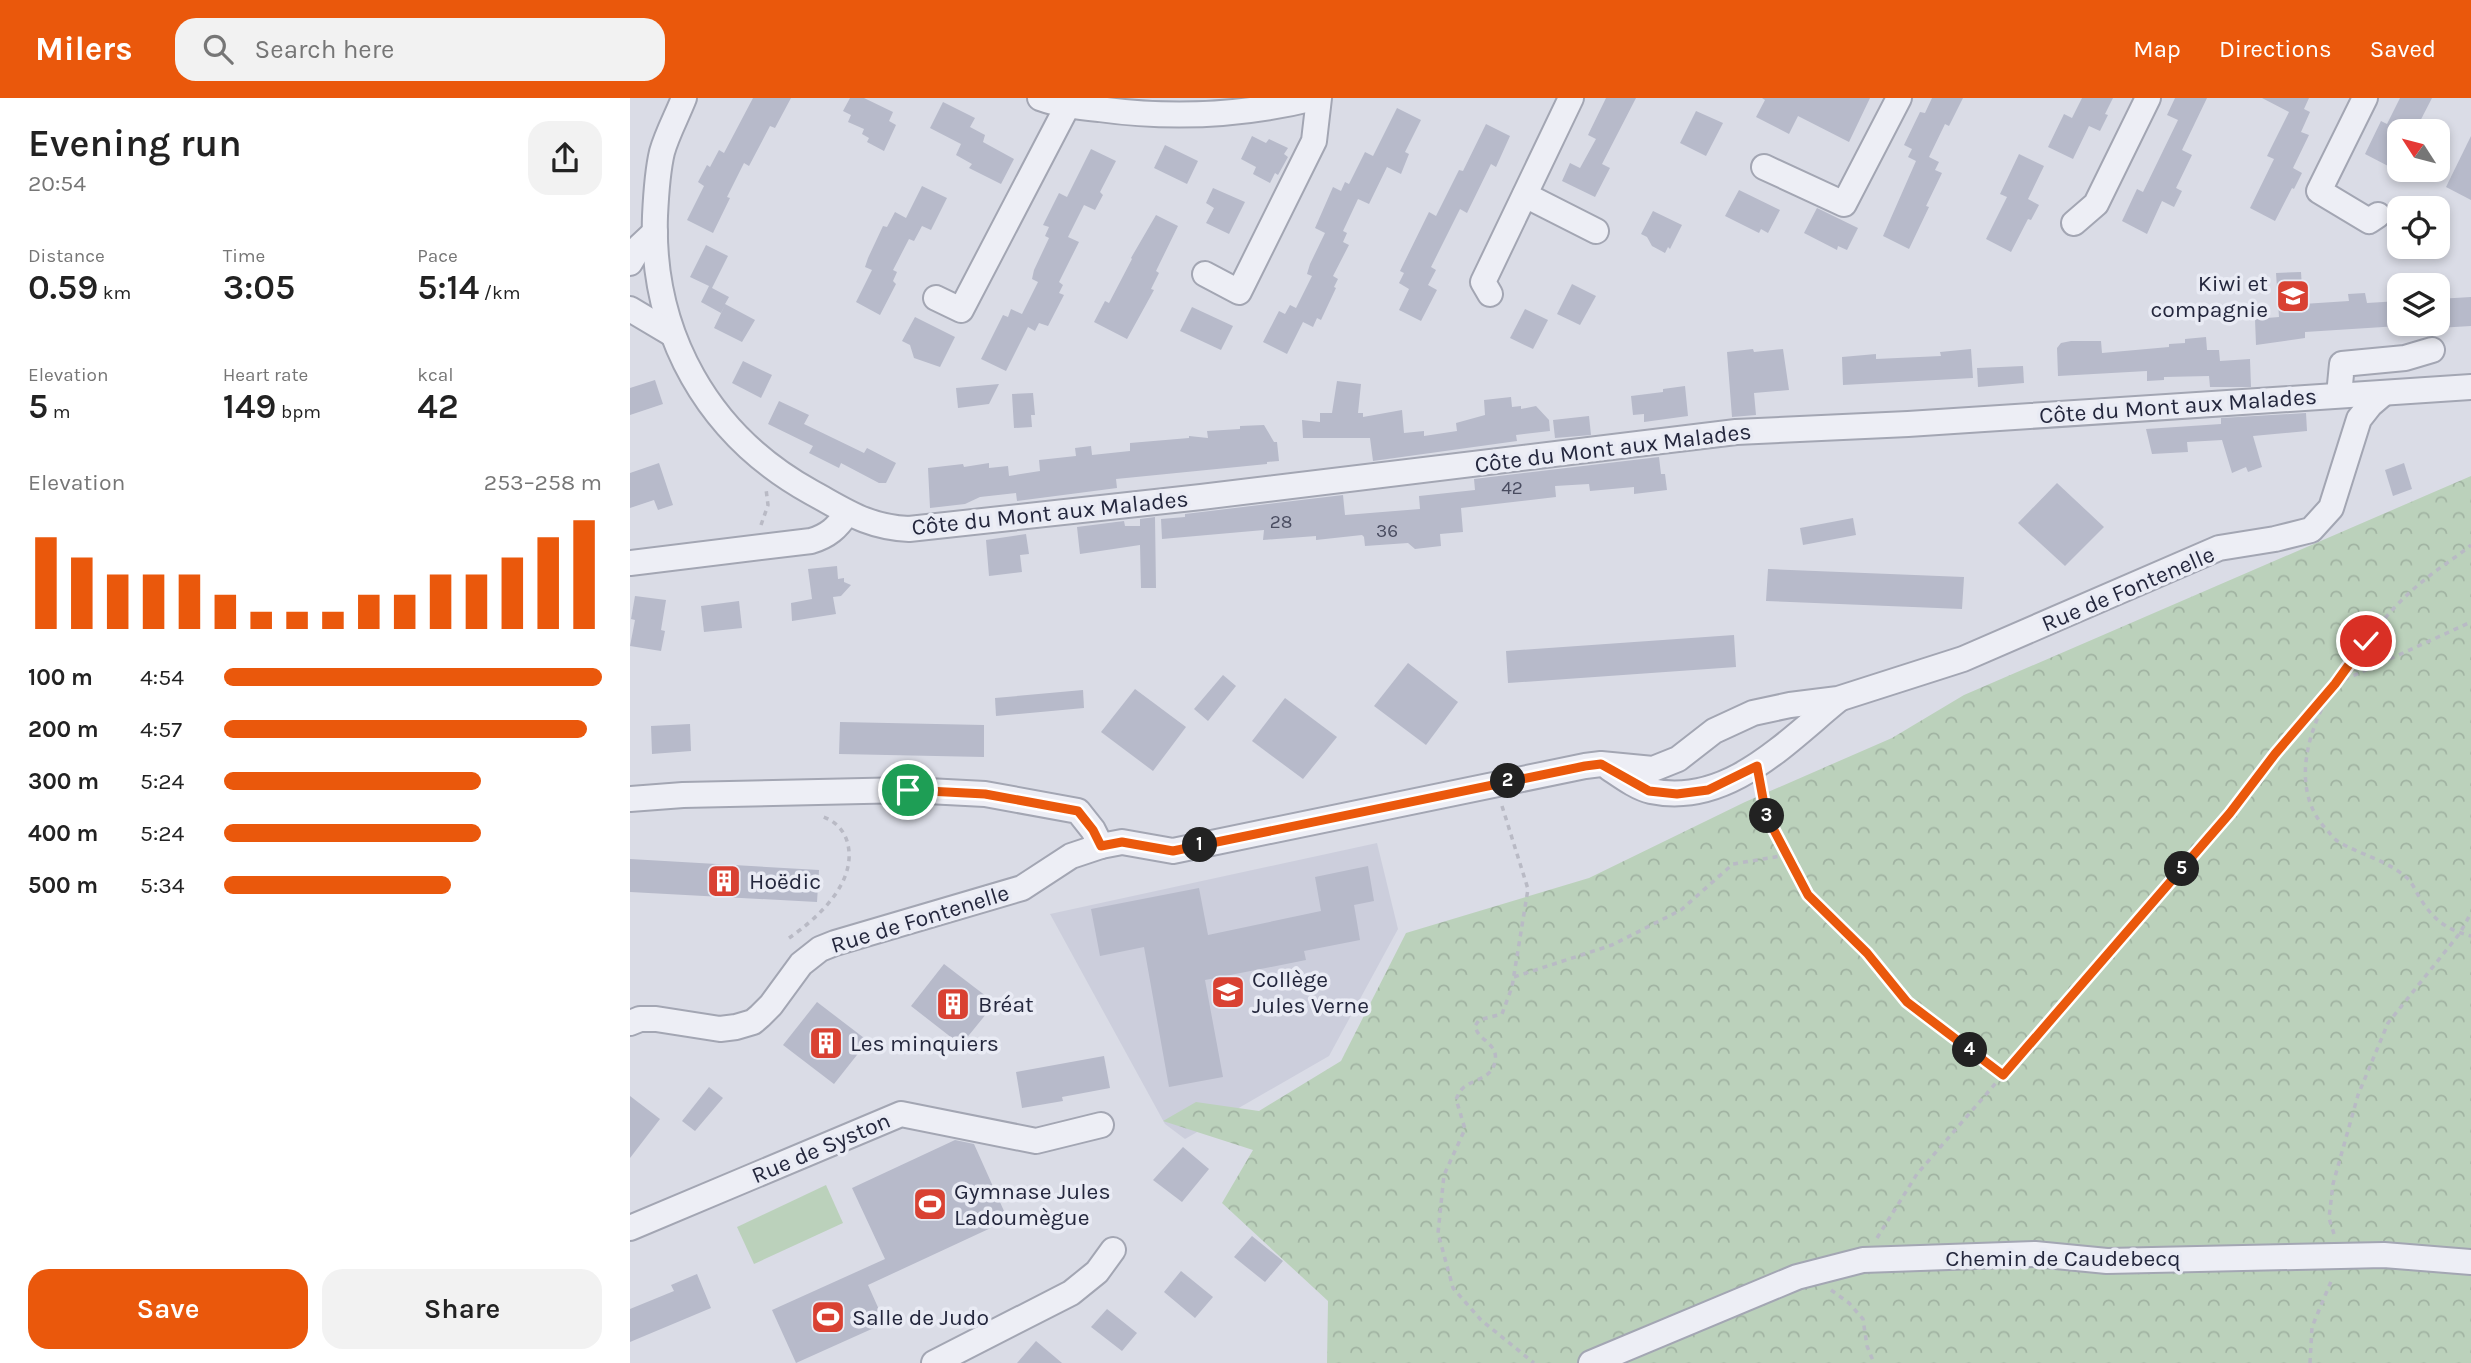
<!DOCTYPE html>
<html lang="en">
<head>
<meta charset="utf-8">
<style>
  :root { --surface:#fff; --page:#f2f2f2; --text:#222; --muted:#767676; --accent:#ea580c }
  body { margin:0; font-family:Karla,sans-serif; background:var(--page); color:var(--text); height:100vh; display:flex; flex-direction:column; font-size:26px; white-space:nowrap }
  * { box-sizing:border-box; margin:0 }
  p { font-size:23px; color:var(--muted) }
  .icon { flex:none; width:38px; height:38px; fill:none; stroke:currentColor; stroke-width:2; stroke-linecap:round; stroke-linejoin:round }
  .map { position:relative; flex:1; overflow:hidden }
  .panel { display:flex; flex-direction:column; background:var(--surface); width:630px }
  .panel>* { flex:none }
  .needle { width:46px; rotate:306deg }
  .fabs { position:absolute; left:1757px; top:21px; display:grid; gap:14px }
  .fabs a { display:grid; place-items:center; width:63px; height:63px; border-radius:14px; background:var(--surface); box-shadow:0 4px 10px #0003; font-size:35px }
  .pin { position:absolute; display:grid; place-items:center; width:60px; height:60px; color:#fff; margin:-30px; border:4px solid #fff; border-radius:50%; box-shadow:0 2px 7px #0007 }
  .km { position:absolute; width:35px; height:35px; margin:-18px; border-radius:50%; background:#222; color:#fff; font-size:19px; line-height:35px; text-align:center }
  .round { display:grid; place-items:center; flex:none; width:74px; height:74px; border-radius:21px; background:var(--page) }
  .head { display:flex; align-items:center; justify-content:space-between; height:119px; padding:0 28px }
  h1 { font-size:38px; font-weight:600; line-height:52px }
  .figures { display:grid; grid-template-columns:repeat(3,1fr); gap:10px; height:119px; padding:7px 28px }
  .figures div { display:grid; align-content:center }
  .figures b { font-size:35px; font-weight:600 }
  .figures small { font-size:19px; font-weight:400 }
  .figures p { font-size:19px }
  .chart { height:196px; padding:14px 28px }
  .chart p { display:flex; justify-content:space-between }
  .chart svg { width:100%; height:126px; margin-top:7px; stroke:var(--accent); stroke-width:6 }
  .cta { display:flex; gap:14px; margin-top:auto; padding:14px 28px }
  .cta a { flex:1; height:80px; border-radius:21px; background:var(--accent); color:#fff; font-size:28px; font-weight:600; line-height:80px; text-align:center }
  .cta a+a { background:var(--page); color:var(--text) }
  ul { padding:0 28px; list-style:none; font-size:23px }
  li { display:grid; grid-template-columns:112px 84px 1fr; align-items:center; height:52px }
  li i { height:18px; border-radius:9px; background:var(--accent) }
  header { display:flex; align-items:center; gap:42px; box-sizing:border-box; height:98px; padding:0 35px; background:var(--accent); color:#fff }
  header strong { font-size:33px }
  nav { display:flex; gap:38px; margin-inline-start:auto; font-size:24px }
  .search { width:490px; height:63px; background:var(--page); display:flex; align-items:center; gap:18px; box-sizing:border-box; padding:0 24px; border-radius:21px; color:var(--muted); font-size:26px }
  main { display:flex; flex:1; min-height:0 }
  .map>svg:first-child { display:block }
  .built { fill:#cccedc }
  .forest { fill:url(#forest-crowns) }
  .green { fill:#bbd1bb }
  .building { fill:#b7baca }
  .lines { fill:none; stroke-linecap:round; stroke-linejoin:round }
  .minor-casing { stroke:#a3a6b3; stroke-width:28 }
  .path { stroke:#b9bac5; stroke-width:3.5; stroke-dasharray:5 5; stroke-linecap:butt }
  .minor { stroke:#edeef5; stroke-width:24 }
  .route-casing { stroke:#fff; stroke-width:14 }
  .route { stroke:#ea580c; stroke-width:9 }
  .labels { text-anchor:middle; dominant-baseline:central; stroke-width:7; stroke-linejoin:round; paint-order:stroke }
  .number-label { font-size:19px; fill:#494c60 }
  .poi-label { font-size:23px; fill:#24273d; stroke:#e9ebf4; text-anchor:start }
  .street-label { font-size:23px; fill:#24273d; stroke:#e9ebf4 }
</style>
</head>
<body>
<header>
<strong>Milers</strong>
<div class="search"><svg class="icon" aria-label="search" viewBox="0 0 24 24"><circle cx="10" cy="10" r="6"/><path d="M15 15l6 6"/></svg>Search here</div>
<nav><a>Map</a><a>Directions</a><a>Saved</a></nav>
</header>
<main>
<section class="panel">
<div class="head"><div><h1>Evening run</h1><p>20:54</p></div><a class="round"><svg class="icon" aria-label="share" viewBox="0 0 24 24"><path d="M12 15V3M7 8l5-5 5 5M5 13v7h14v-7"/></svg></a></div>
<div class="figures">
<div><p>Distance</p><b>0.59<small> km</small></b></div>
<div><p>Time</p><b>3:05</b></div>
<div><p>Pace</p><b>5:14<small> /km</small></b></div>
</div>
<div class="figures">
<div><p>Elevation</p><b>5<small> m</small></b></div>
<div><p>Heart rate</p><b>149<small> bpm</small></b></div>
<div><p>kcal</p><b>42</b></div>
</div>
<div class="chart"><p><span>Elevation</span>253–258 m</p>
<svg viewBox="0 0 160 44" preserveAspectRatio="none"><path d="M5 44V12M15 44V19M25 44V25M35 44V25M45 44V25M55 44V32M65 44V38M75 44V38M85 44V38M95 44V32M105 44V32M115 44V25M125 44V25M135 44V19M145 44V12M155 44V6"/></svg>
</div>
<ul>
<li><b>100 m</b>4:54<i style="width:100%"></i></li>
<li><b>200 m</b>4:57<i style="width:96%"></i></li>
<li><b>300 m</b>5:24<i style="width:68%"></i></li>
<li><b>400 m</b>5:24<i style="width:68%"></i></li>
<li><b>500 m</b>5:34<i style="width:60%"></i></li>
</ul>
<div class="cta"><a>Save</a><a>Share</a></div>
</section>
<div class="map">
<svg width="1841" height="1265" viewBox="0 0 1841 1265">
  <defs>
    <pattern id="forest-crowns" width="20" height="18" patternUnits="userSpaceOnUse" patternTransform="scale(1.75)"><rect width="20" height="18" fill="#bbd1bb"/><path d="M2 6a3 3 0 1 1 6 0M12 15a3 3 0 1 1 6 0" fill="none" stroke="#a1b3a2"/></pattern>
  </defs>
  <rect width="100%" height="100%" fill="#dadce6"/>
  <polygon class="built" points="747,745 768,831 699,958 555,1041 535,1026 420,816"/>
  <polygon class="forest" points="1841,378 1841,1265 697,1265 698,1203 592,1105 623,1052 533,1023 566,1004 629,1013 711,963 776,835 959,780 1115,704 1262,640 1334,597"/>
  <polygon class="green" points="196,1087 213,1125 124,1166 107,1129"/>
  <g class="building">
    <polygon points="123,0 161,0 145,30 140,28 119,68 114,65 97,99 100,100 83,135 57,122 74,88 68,84 77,67 80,69 89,52 94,55"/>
    <polygon points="220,0 234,0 263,14 259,23 266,27 254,53 237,44 239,40 232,36 234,31 218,24 221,17 213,13"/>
    <polygon points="976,0 1006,0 972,66 980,70 965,99 932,83 940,65 950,70 966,41 958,37"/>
    <polygon points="1132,0 1240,0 1219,44 1168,18 1159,36 1126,19 1135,2"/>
    <polygon points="1302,0 1333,0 1319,28 1315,26 1299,59 1309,64 1305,72 1312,75 1296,108 1299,109 1279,151 1253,138 1286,63 1278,59 1282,51 1274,47 1290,14 1295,15"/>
    <polygon points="1452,0 1483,0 1475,16 1478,17 1470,33 1459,28 1443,61 1418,49 1434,16 1442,20"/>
    <polygon points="1545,0 1577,0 1552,52 1562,57 1546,90 1552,93 1544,109 1532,103 1517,136 1492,123 1507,91 1513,94 1548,22 1537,17"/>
    <polygon points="1632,0 1679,0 1674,11 1680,14 1671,34 1679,37 1663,70 1672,75 1664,91 1662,90 1645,123 1620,110 1644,61 1637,58 1659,14"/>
    <polygon points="1770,0 1802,0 1785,33 1769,33 1769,51 1760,69 1735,56 1751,23 1757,26"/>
    <polygon points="313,4 345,20 340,29 355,37 353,44 384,61 371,86 339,70 342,66 326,57 331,46 300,30"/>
    <polygon points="767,10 791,22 775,54 779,56 771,76 757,69 739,106 728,101 713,133 717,135 713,144 719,147 703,178 708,181 704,189 706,190 691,222 687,220 683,229 673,224 657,256 633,244 649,213 655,216 660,207 666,210 682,178 677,176 680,166 695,135 685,130 703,89 711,93 715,84 719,86 735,54 743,58"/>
    <polygon points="1066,13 1093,25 1076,58 1050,45"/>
    <polygon points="856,26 880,38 866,69 861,66 837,115 830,111 801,169 806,172 798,187 807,192 791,223 769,212 779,191 769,185 774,175 770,173 799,114 806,118 829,72 833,73"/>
    <polygon points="622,38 636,45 639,41 658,50 654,56 658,59 648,77 645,75 640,85 623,76 626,69 611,61"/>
    <polygon points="1841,38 1841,102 1816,89"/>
    <polygon points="535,47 568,63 557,86 524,70"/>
    <polygon points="461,51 486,63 470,94 473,97 465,112 454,107 438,139 449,144 429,184 433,187 429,195 434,197 418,228 409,225 405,233 398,229 376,273 351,261 373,217 378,219 381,211 392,216 408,184 402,181 404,172 419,140 415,138 419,129 413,127 429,95 437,99"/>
    <polygon points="1389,56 1414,68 1398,101 1409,107 1401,122 1398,121 1381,154 1356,141 1377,99 1370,96"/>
    <polygon points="292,88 317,100 301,132 292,128 284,143 279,141 263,172 267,174 263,183 266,186 250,217 226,204 242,172 235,169 238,160 253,128 257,129 265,114 276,120"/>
    <polygon points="583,90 615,104 599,136 576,125 584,110 576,105"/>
    <polygon points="1109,92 1150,112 1138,135 1131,131 1129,135 1095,118"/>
    <polygon points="1187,110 1228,130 1217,152 1208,148 1207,152 1174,135"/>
    <polygon points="1023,113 1052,127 1040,151 1038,149 1035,155 1022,148 1017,139 1011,136"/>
    <polygon points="526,117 548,128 526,173 529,175 521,191 524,192 497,241 464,224 475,203 479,205 502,161 501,160"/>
    <polygon points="76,147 98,158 82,190 99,199 95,206 125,222 112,244 84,230 95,207 91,215 71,204 79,188 60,179"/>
    <polygon points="1671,174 1673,206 1719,203 1718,196 1735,195 1737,205 1769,203 1769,228 1675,234 1675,240 1626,247 1625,221 1649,219 1646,175"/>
    <polygon points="942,186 966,198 950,227 927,216"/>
    <polygon points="1841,199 1841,228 1808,230 1808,201"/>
    <polygon points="562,209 603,228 591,252 550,233"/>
    <polygon points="895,211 918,222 903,251 880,240"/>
    <polygon points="285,219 325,239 310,269 284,260 280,247 272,243"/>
    <polygon points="1576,239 1577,252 1589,252 1590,263 1620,261 1621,289 1580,289 1579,278 1534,279 1534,282 1517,283 1517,273 1428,278 1427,250 1431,245 1441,243 1471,243 1472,255 1539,249 1539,246 1555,245 1555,241"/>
    <polygon points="1123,251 1124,254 1153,251 1159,292 1124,295 1126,317 1102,319 1097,254"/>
    <polygon points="1341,251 1343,280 1213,287 1212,259 1246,256 1246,261 1311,258 1310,254"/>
    <polygon points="113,263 142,277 131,300 102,285"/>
    <polygon points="1393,268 1394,285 1348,289 1347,270"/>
    <polygon points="25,282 33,306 0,317 0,290"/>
    <polygon points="707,283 731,286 728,315 733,315 733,319 772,312 774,335 794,333 794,338 827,333 826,325 855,317 854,302 881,299 882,309 891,308 891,311 906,308 919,322 920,333 886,337 887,343 743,363 740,340 673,340 672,322 690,324 690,315 702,315"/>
    <polygon points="369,286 359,306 328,310 326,290"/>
    <polygon points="1055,288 1058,318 1014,324 1014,316 1003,317 1001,298 1033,294 1033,291"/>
    <polygon points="403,295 405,317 401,317 402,329 384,330 382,296"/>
    <polygon points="149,303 179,317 174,326 234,355 237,350 266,365 256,385 249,385 211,365 209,370 179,355 183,348 138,326"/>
    <polygon points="1676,315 1677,333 1623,338 1632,369 1618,374 1616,369 1602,375 1592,342 1557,344 1558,354 1522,356 1516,331 1591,326 1591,320"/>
    <polygon points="959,318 961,337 925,340 923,322"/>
    <polygon points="634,327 644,344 647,344 649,363 637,364 637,366 486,381 487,390 387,403 386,395 350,399 335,406 300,410 298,370 333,366 334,369 359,365 359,370 378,368 379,378 410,373 409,362 446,358 445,350 461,348 462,357 500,353 500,345 559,340 559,338 578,340 577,333 610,331 610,328"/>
    <polygon points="1029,359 1031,376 1035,376 1037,392 1004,396 1004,389 960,393 959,386 925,388 926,399 831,410 833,434 810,436 811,448 785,451 778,445 735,448 734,439 732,437 686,442 686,438 633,442 634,432 532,441 531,421 555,419 555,416 713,397 715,417 790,411 789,398 845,392 844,381"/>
    <polygon points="29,365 43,407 28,412 24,402 0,410 0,375"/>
    <polygon points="1774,365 1782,391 1763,398 1755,372"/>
    <polygon points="1427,385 1474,429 1435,468 1388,425"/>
    <polygon points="525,419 526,490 511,490 510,447 450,456 447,429 494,423 495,428 510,428 510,421"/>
    <polygon points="1223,420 1226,437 1173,447 1170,430"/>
    <polygon points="396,436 399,456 390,457 392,474 359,478 356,442"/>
    <polygon points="207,468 208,481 214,480 214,484 221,487 211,498 203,499 206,516 162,523 161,505 182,501 178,471"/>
    <polygon points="1138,471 1334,479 1332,511 1136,503"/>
    <polygon points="5,498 36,502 31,532 35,533 31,553 0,548 5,522 1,521"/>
    <polygon points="109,503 112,530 74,534 71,508"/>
    <polygon points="1104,537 1106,569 878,585 876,553"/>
    <polygon points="778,565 828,604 796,647 744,608"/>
    <polygon points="593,577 606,588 578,623 564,611"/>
    <polygon points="505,591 556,629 523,673 471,634"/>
    <polygon points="453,592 454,610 366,618 365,600"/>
    <polygon points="655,600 707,639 673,681 622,643"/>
    <polygon points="210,624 354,627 354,659 209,656"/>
    <polygon points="60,626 61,653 22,656 21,628"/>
    <polygon points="0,761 189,772 187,804 0,794"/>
    <polygon points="738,768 744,803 724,807 730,842 674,853 676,862 575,882 593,979 539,989 514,849 470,858 461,811 569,790 578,837 691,813 685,779"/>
    <polygon points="314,866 365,905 331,947 281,908"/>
    <polygon points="187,904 238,943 204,986 153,947"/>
    <polygon points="474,958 480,990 432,999 433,1003 392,1010 386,974"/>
    <polygon points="79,989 93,1000 65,1033 52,1023"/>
    <polygon points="0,998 30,1021 0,1060"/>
    <polygon points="325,1042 344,1046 378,1122 238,1187 255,1225 166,1265 142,1212 255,1161 222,1090"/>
    <polygon points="553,1049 579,1071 552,1104 523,1082"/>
    <polygon points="622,1138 653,1163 635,1184 604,1159"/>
    <polygon points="551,1173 583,1199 565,1220 534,1194"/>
    <polygon points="67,1176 81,1210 0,1244 0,1211 44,1193 41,1187"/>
    <polygon points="477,1211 507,1235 492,1253 461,1229"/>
    <polygon points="406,1243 432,1265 387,1265"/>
  </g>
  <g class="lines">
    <g class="minor-casing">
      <g id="minor">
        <path d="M54,0C47,18 37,36 32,54C27,75 26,97 25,118C21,236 78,337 181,394C216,413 237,429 279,431L571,399L1106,334L1278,326L1841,289"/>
        <path d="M410,0C429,7 449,9 469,11C541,21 612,18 684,0"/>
        <polyline points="1735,0 1689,93 1739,123 1748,117"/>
        <polyline points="1134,69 1214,106 1269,0"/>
        <polyline points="895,97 966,133"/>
        <polyline points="1444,125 1466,106 1518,0"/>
        <polyline points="0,165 10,148 25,134"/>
        <polyline points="575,176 609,194 684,43 689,0"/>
        <polyline points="860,196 853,184 941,0"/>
        <polyline points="306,200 331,212 438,7"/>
        <polyline points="0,211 42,236"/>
        <polyline points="1709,297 1712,266 1775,260 1802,252"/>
        <path d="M0,465L181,443C198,438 207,430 217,415"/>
        <path d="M979,670C991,678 1007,690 1021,693C1097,709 1155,645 1208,602"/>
        <polyline points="0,701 53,697 278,692 355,696 448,713 463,732 471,748"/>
        <polyline points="0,925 10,921 26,921 90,931 106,929 123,924 130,918 141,907 171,866 190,851 205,845 392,790 441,758 471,748 492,744 543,753 955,668 971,666 1023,671 1048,661 1084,633 1123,615 1160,607 1208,601 1333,561 1589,450 1645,441 1681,432 1701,410 1729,321 1740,307 1754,295"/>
        <polyline points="0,1130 271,1016 406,1043 471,1027"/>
        <polyline points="304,1265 441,1195 467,1174 483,1152"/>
        <polyline points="961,1265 1167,1179 1233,1162 1405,1156 1477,1163 1754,1157 1841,1164"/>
      </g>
    </g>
    <g class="path">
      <polyline points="131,427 138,407 136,391"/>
      <path d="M1707,584C1733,547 1760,508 1797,480C1811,468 1827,459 1841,447"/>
      <path d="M1701,594C1676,635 1660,695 1698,733C1701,737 1705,742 1709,744C1731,757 1756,762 1776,779C1781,783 1785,791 1788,797C1802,820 1814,831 1841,838"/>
      <polyline points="1131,690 1136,717 1179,798 1236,855 1277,904 1373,977"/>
      <path d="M872,708L898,791L882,889L872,916L849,922L845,928C848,943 869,945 865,964C861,982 843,980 832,991C829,994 828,998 826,1001L835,1031L814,1077L808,1135L823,1190L851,1222L904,1265"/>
      <path d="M159,840C188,820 229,783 217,743C213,730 203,722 191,718"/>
      <polyline points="884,879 982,847 1051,812 1103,766 1157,757"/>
      <polyline points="1704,1136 1699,1120 1703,1086 1728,997 1758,925 1830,835 1841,815"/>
      <polyline points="1247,1140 1287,1076 1600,715 1645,656 1705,586 1841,524"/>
      <polyline points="1201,1192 1219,1205 1233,1221 1237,1248 1244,1265"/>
      <polyline points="1680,1265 1682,1229 1702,1181"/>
    </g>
    <use href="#minor" class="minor"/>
  </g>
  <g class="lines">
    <g class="route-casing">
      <polyline id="route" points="278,692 355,696 448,713 463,732 471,748 492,744 543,753 955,668 971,666 1019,693 1047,696 1078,692 1127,668 1136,717 1178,797 1237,855 1277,904 1373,977 1600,715 1645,656 1705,586 1736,543"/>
    </g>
    <use href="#route" class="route"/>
  </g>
  <defs>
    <g id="school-square" transform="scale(1.75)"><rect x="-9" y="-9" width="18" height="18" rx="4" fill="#d94132" stroke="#e9ebf4"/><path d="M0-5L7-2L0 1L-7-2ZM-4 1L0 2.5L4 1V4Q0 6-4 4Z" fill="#fff"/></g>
    <g id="building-square" transform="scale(1.75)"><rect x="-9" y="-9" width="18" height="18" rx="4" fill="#d94132" stroke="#e9ebf4"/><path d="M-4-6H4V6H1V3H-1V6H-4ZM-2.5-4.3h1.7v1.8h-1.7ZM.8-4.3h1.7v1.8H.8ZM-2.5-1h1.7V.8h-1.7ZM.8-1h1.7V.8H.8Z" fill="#fff"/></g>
    <g id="stadium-square" transform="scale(1.75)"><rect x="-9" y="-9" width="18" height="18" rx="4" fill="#d94132" stroke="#e9ebf4"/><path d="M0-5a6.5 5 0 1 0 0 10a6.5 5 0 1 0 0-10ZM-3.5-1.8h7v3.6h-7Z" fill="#fff"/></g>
  </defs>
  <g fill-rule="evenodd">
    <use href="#school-square" x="1663" y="198"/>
    <use href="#building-square" x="94" y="783"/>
    <use href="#school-square" x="598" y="894"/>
    <use href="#building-square" x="323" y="906"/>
    <use href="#building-square" x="196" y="945"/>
    <use href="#stadium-square" x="300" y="1106"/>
    <use href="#stadium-square" x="198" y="1219"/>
  </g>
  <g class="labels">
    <g class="number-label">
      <text x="882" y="390">42</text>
      <text x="651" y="424">28</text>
      <text x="757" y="433">36</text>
    </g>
    <g class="poi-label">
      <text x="1638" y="185" text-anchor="end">Kiwi et<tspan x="1638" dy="26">compagnie</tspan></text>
      <text x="119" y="783">Hoëdic</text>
      <text x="622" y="881">Collège<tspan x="622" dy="26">Jules Verne</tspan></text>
      <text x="348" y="906">Bréat</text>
      <text x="220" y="945">Les minquiers</text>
      <text x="324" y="1093">Gymnase Jules<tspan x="324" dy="26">Ladoumègue</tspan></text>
      <text x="222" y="1219">Salle de Judo</text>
    </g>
    <g class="street-label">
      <text transform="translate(1548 308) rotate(-4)">Côte du Mont aux Malades</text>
      <text transform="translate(983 350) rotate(-7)">Côte du Mont aux Malades</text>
      <text transform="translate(420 415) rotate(-6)">Côte du Mont aux Malades</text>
      <text transform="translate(1498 491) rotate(-23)">Rue de Fontenelle</text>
      <text transform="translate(290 821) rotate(-17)">Rue de Fontenelle</text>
      <text transform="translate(191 1050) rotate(-23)">Rue de Syston</text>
      <text x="1433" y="1160">Chemin de Caudebecq</text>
    </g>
  </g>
</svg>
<div class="fabs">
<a><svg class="needle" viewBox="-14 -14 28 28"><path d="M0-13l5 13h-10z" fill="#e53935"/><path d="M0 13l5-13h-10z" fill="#767676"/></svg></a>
<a><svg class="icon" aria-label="locate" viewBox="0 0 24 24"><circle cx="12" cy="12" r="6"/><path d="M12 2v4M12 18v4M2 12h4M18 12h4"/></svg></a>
<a><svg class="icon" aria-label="layers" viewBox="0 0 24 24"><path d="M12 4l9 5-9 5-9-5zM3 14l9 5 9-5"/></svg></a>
</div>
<div class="pin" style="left:278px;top:692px;background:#1e9e55"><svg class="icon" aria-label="arrive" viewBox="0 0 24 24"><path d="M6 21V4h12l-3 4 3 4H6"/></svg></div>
<div class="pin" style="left:1736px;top:543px;background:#d93025"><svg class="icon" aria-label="check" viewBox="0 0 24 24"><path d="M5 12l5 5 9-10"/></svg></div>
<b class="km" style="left:570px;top:747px">1</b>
<b class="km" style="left:878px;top:683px">2</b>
<b class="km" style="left:1137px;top:718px">3</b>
<b class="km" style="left:1340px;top:952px">4</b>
<b class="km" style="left:1552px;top:771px">5</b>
</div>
</main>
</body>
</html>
